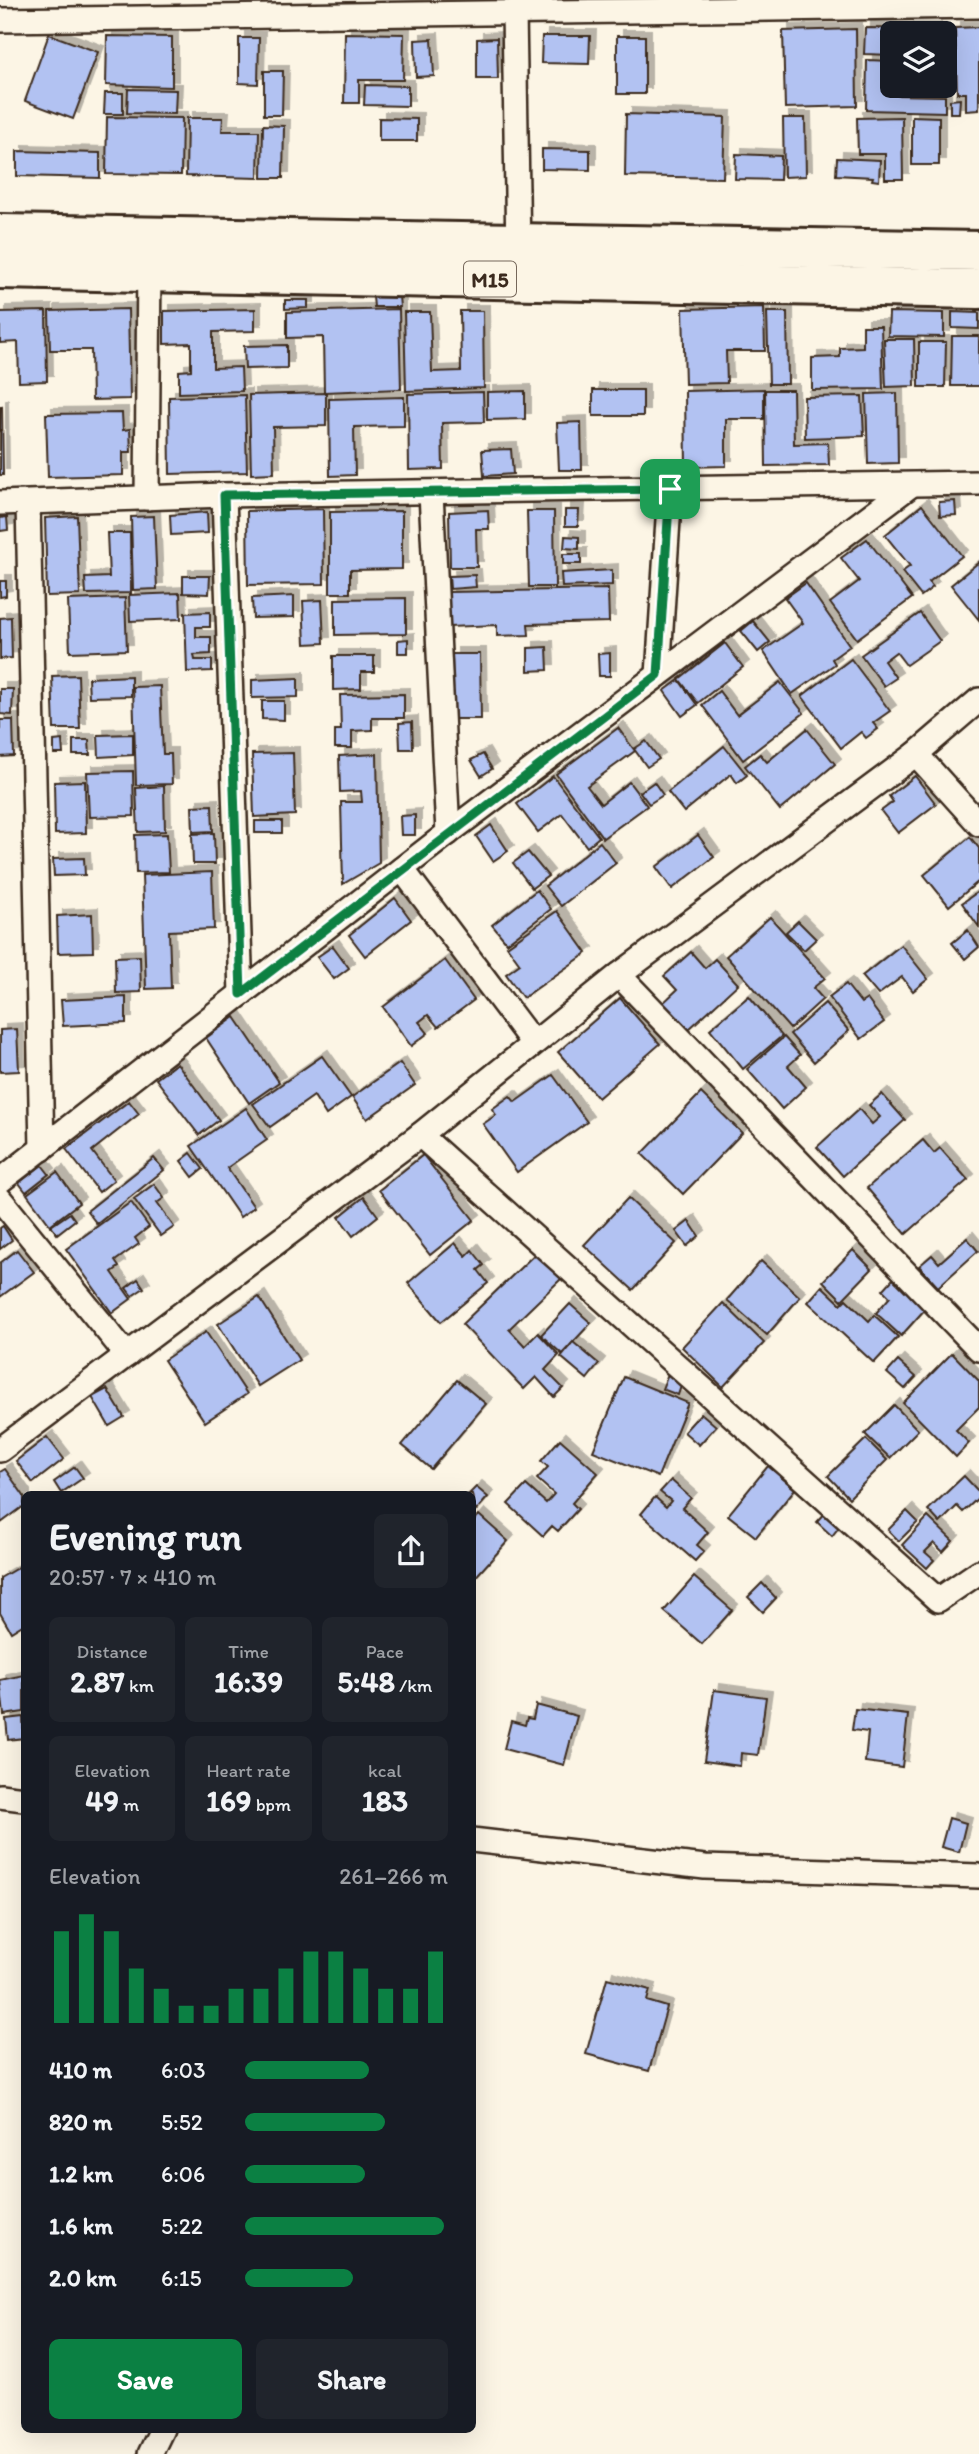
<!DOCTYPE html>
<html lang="en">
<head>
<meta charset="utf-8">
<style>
  :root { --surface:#171b24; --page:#20242c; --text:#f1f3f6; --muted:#9ea1a6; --accent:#0b8043 }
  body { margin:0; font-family:Itim,sans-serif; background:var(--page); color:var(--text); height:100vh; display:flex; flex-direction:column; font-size:26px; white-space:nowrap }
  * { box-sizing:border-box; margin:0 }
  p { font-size:23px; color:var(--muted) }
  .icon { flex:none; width:38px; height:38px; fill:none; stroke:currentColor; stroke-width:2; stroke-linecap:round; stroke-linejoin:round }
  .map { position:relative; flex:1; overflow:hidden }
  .drawer { position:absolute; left:21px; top:1491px; width:455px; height:942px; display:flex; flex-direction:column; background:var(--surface); border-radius:10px; box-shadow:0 7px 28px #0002 }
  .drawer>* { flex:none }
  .buttons { position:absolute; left:880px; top:21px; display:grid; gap:14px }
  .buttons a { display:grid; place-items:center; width:77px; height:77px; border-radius:10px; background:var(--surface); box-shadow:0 7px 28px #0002; font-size:35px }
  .pin { position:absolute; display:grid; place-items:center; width:60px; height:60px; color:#fff; margin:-30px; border-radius:14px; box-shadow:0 4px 10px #0006 }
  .round { display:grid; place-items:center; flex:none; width:74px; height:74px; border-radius:10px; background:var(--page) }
  .overview { display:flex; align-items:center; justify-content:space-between; height:119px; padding:0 28px }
  h1 { font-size:38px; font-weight:700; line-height:52px }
  .stats { display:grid; grid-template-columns:repeat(3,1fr); gap:10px; height:119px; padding:7px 28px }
  .stats div { display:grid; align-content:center; border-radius:10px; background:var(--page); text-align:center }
  .stats b { font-size:30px; font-weight:700 }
  .stats small { font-size:19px; font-weight:400 }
  .stats p { font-size:19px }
  .chart { height:196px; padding:14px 28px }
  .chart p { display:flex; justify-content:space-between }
  .chart svg { width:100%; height:126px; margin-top:7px; stroke:var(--accent); stroke-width:6 }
  .button { display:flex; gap:14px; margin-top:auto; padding:14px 28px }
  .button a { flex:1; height:80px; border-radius:10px; background:var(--accent); color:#fff; font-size:28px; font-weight:700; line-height:80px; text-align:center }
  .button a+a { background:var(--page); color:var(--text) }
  ul { padding:0 28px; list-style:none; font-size:23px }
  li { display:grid; grid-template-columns:112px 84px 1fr; align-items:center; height:52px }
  li i { height:18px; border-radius:9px; background:var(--accent) }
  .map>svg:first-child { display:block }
  .building { fill:#b2c2f2; stroke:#3b2a1e; stroke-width:2; filter:url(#shadow) }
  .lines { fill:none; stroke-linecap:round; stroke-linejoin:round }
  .street-casing { stroke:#3b2a1e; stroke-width:28 }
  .highway-casing { stroke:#3b2a1e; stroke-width:44 }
  .street { stroke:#fcf5e5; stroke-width:23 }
  .highway { stroke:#fcf5e5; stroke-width:38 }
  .route-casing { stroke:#fff; stroke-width:14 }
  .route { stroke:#0b8043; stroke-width:9 }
  .labels { text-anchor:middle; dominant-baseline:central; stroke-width:6; stroke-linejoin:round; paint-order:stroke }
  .shield { fill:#fcf5e5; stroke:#75675a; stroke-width:2 }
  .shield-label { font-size:21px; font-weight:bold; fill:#3b2a1e }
</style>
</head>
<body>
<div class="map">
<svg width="979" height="2454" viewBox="0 0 979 2454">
  <defs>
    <filter id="shadow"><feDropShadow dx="6" dy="-6" stdDeviation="0" flood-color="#0004"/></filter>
  </defs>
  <rect width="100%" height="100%" fill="#fcf5e5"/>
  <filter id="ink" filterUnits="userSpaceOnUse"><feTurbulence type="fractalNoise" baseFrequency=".0143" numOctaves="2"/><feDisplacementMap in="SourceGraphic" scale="14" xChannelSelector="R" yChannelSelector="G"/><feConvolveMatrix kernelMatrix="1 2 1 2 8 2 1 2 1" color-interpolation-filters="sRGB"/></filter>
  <g filter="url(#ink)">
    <g class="building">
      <polygon points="979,27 979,110 966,111 966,93 957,93 955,28"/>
      <polygon points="865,28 940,29 940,33 892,33 892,55 864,54"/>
      <polygon points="856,29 857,106 785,108 783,31"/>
      <polygon points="345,33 404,34 403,80 359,80 359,103 344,103"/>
      <polygon points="49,34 98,52 73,119 25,101"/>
      <polygon points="107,36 172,37 172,87 106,85"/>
      <polygon points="542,36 590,36 589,64 541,63"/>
      <rect x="617" y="36" width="28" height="58"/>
      <polygon points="239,38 259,38 258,84 239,83"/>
      <polygon points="497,38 498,79 477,79 477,39"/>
      <polygon points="432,39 434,76 416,77 415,40"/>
      <polygon points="867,60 892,61 894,95 945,96 945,112 866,110"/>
      <polygon points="264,71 283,71 282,115 264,115"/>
      <polygon points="365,85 408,86 408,106 364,105"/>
      <polygon points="128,89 176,90 175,114 127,113"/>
      <polygon points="105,93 123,93 123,114 104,114"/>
      <polygon points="960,99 959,113 950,113 950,100"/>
      <polygon points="626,114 725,117 723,178 625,176"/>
      <polygon points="912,116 939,117 939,165 912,165"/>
      <polygon points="107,117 182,118 181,175 106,174"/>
      <polygon points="902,117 903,179 885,179 885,154 858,154 857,118"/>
      <polygon points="187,118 223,118 222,131 259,131 258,178 186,176"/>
      <polygon points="379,118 417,119 417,141 379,141"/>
      <polygon points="783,118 805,118 806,176 784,177"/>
      <polygon points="263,125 284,126 283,178 262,178"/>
      <polygon points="542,149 590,150 590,170 542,169"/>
      <polygon points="17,151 100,153 100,178 17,176"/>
      <polygon points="736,154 781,156 780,180 735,179"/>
      <polygon points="837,158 880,160 879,181 872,180 873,177 836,175"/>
      <polygon points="399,296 400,307 374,307 373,297"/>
      <polygon points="285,300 308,300 308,308 285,309"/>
      <polygon points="764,307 765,351 726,351 727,383 685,384 683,309"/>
      <polygon points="128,309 130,399 92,400 91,350 50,350 49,311"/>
      <polygon points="255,309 255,331 213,332 213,368 241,367 242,391 179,393 179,371 191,370 191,343 164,344 164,311"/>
      <polygon points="399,309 401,389 324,392 323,337 287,338 287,312"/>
      <polygon points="46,311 47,381 19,382 18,342 0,343 0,312"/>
      <polygon points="460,311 483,311 484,388 406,391 404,312 430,312 432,372 461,371"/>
      <polygon points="767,312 787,312 788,384 769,384"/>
      <polygon points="889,312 944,313 944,337 888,336"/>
      <polygon points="952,312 979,313 979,329 952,328"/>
      <polygon points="863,326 881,326 883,389 812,390 812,358 840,357 840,348 863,347"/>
      <polygon points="952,336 979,336 979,386 951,386"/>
      <polygon points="884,339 914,339 915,386 886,387"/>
      <polygon points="919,342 946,342 945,387 919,387"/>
      <polygon points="287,345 287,368 245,369 244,346"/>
      <polygon points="764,389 764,419 726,419 726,466 686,467 685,391"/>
      <rect x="593" y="390" width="50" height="26"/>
      <polygon points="765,390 793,390 794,444 828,443 829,465 766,466"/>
      <polygon points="525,391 525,419 487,420 487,392"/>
      <polygon points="483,392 484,422 442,423 443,469 409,470 408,394"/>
      <polygon points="326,393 326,426 273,427 274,473 251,474 249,395"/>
      <polygon points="897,393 898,463 868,464 866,394"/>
      <polygon points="245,395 247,472 170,474 169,397"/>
      <polygon points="862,396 864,436 805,438 804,397"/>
      <polygon points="404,397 404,426 354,427 355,475 330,476 329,399"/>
      <polygon points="2,406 3,475 0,475 0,407"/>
      <polygon points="122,413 123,430 130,429 131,452 123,452 123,475 48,477 46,414"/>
      <polygon points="581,422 582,470 559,470 557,423"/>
      <polygon points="511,449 513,474 484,476 482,450"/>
      <polygon points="955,501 956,515 940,516 939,502"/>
      <polygon points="922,505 962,556 929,582 933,587 921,596 902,572 910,566 885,535"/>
      <polygon points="323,509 324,584 248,585 247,511"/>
      <polygon points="488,510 489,529 476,529 477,567 450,567 449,512"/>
      <polygon points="565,510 579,510 578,526 565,526"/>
      <polygon points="402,511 402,569 350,570 350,593 330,593 330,512"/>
      <polygon points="527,511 554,511 555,587 529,587"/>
      <polygon points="207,512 208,533 171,535 170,515"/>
      <polygon points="77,516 80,595 47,596 45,518"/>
      <polygon points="154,516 157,589 133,590 131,517"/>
      <polygon points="7,517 8,530 0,531 0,518"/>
      <polygon points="107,533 130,533 131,593 86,594 85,578 109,577"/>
      <polygon points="565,536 579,537 579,549 564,548"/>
      <polygon points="867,539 912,598 857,639 830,603 859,581 841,558"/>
      <rect x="563" y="554" width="18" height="10"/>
      <polygon points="979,562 979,620 951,585"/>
      <polygon points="612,570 612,585 562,587 561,573"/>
      <polygon points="475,575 476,587 450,589 449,576"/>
      <polygon points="183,576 210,576 209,594 183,593"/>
      <polygon points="0,581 6,581 6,596 0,597"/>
      <polygon points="806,583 850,646 832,659 835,664 792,694 763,651 803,623 785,598"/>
      <polygon points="608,589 609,622 528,624 529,635 497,636 497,625 449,627 448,592"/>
      <polygon points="180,593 181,619 130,621 129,595"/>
      <polygon points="294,596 294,617 253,618 252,598"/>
      <polygon points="125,598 127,650 70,652 68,600"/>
      <polygon points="406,598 406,634 335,635 335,599"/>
      <polygon points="322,600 324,643 305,644 303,601"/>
      <polygon points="210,612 210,627 196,627 196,637 211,637 211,654 194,655 195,660 212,660 212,671 187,672 185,613"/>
      <polygon points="920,613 940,641 906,665 896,652 884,661 896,678 884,686 861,655"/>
      <polygon points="11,617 12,658 0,659 0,618"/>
      <polygon points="753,621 770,642 758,652 741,631"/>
      <polygon points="408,639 408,653 398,653 398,640"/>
      <polygon points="725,643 743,667 698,703 679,679"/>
      <polygon points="547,647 548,670 528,671 528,648"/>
      <polygon points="610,653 610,676 599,676 598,654"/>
      <polygon points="452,654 480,654 481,719 453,719"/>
      <polygon points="333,656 374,656 374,672 361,672 361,689 333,690"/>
      <polygon points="851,659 890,711 873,723 878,729 866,738 861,732 841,748 802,696"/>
      <polygon points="78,675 80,729 54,729 52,676"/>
      <polygon points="131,676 131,696 89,697 88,678"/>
      <polygon points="298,678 298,697 252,698 252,680"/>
      <polygon points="679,680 697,705 682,716 664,691"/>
      <polygon points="780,682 804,713 743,760 702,705 719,691 737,715"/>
      <polygon points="160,686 163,754 171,754 172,784 136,785 133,687"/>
      <polygon points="0,689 13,689 12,715 0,714"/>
      <polygon points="404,694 404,718 372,718 372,730 352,731 352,748 335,748 335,730 341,730 340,695"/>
      <polygon points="262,701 284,701 284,720 262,719"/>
      <polygon points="0,720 13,720 14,756 0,757"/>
      <polygon points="412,722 413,749 400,749 399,723"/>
      <polygon points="618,728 635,751 587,786 601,804 629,782 647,806 603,838 556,774"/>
      <polygon points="807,729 835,764 780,810 745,766 760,754 767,762"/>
      <polygon points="133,734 133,755 99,757 98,735"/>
      <polygon points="62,740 63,754 54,754 54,741"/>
      <polygon points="73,740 89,740 90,755 73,755"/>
      <polygon points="646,741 659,759 647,767 634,749"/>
      <polygon points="724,746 747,775 737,783 731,774 684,812 668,792"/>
      <polygon points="293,753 295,815 254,817 252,754"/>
      <polygon points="377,754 379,863 343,884 341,802 362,802 361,791 340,792 339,756"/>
      <polygon points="483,754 492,769 481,776 471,760"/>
      <polygon points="133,771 134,816 89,817 87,772"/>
      <polygon points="553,776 599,837 587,847 562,814 538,832 517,804"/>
      <polygon points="915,776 936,804 898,833 881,811 893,802 889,796"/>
      <polygon points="85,781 86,833 55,834 54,782"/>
      <polygon points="654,782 663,795 649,804 640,792"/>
      <polygon points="164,786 165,831 138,832 136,788"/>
      <polygon points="212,805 213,831 193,832 192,806"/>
      <polygon points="415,815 415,835 401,835 400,816"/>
      <rect x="255" y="821" width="27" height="12"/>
      <polygon points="491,825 508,851 493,861 476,836"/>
      <polygon points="214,833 215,864 193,864 192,834"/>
      <polygon points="167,834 169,872 136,873 135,835"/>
      <polygon points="698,835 714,857 672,889 656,867"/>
      <polygon points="970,837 979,848 979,881 949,906 924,875"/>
      <polygon points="600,842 616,863 561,906 545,886"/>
      <polygon points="528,852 548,876 532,888 513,863"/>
      <polygon points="84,858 85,875 54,876 53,859"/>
      <polygon points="212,872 214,929 169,931 171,988 146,989 142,875"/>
      <polygon points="537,890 551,909 507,943 492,925"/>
      <polygon points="979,891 979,927 962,903"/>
      <polygon points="395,898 411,920 365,956 349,935"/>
      <polygon points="557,911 587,953 523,998 506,974 520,964 507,946"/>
      <polygon points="92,914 93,952 58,953 57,916"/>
      <polygon points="770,917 825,978 813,988 823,999 790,1029 726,956"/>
      <polygon points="798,921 816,939 804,950 786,932"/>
      <polygon points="968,930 979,947 965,959 952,943"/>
      <polygon points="901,945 928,979 913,991 902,977 878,995 862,976"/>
      <polygon points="333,946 349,968 334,979 317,957"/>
      <polygon points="691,952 705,968 715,959 738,984 688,1030 663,1003 677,990 664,976"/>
      <polygon points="140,956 141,992 116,993 115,957"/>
      <polygon points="445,960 474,1000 438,1027 428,1015 419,1022 428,1033 411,1046 383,1007"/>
      <polygon points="846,984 861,1003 867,999 884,1022 861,1039 829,997"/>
      <polygon points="749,996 782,1036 743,1069 710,1029"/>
      <polygon points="126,997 126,1023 63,1026 61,1000"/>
      <polygon points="620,998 660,1044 598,1098 558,1052"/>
      <polygon points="825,1003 849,1031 814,1062 790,1034"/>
      <polygon points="235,1017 279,1082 249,1103 206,1038"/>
      <polygon points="17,1029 19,1071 0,1072 0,1030"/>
      <polygon points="784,1037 800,1055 788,1066 806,1087 782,1109 747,1069"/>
      <polygon points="322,1056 351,1097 326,1115 314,1096 270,1127 253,1104"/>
      <polygon points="177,1063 219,1120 199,1135 156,1079"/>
      <polygon points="400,1063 415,1085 367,1119 352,1097"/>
      <polygon points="553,1075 587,1122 517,1172 483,1124 496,1115 492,1109 510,1096 515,1102"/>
      <polygon points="701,1093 742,1133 683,1194 642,1154"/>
      <polygon points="882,1094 905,1120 843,1176 817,1147 859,1109 872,1124 880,1117 869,1105"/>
      <polygon points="129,1101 139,1114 92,1151 114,1180 99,1192 66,1149"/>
      <polygon points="246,1108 267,1140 227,1168 254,1207 240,1217 191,1146"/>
      <polygon points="923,1140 934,1153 940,1148 968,1180 906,1234 867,1188"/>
      <polygon points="191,1153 203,1169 193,1177 181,1161"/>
      <polygon points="423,1155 474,1220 430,1255 379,1190"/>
      <polygon points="154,1158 164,1170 97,1224 87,1211"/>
      <polygon points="42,1165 49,1174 26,1192 19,1183"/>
      <polygon points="57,1172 79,1203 50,1225 27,1194"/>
      <polygon points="154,1184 164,1198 157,1203 174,1227 161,1236 134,1199"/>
      <polygon points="364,1197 378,1216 353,1236 339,1217"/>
      <polygon points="628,1198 676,1243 633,1290 584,1245"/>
      <polygon points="131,1202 149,1227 135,1238 139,1244 115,1261 119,1267 112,1272 131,1299 112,1313 66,1249"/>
      <polygon points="70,1213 75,1220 57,1234 51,1226"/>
      <polygon points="689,1221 699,1236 687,1246 676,1231"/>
      <polygon points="3,1226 12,1240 0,1249 0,1228"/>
      <polygon points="967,1238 978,1251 938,1287 919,1266 932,1255 939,1263"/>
      <polygon points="455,1243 466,1256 472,1250 484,1265 478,1270 488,1283 441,1322 408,1283"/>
      <polygon points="17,1250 34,1272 0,1297 0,1263"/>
      <polygon points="853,1250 872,1269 842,1300 823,1281"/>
      <polygon points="537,1252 562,1278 509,1329 525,1346 538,1333 559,1355 545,1370 563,1388 554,1397 536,1377 524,1389 462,1324"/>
      <polygon points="761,1261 800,1297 767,1335 727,1300"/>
      <polygon points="138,1279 144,1288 132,1296 126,1288"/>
      <polygon points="893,1279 926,1308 901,1336 876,1313 890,1297 883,1290"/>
      <polygon points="822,1286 841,1304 846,1299 869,1321 874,1315 898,1337 874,1363 808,1302"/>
      <polygon points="259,1297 299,1360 258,1386 218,1324"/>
      <polygon points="723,1303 764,1343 723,1387 682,1347"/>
      <polygon points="570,1304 591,1323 562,1354 541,1335"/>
      <polygon points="206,1332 247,1394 205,1422 164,1360"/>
      <polygon points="573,1342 599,1364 587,1379 561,1357"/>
      <polygon points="952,1353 979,1381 979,1407 956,1430 969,1443 956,1457 903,1403"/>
      <polygon points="898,1361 916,1377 905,1389 887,1373"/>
      <polygon points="669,1371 677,1374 674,1380 682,1383 678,1395 662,1389"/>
      <polygon points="624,1377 688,1403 658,1477 593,1451"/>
      <polygon points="457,1380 486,1404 431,1469 402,1445"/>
      <polygon points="107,1389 124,1417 109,1426 92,1397"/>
      <polygon points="894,1405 918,1430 890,1458 865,1434"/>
      <polygon points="701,1413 716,1426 699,1445 684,1432"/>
      <polygon points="47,1437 64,1459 33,1483 16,1461"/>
      <polygon points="560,1439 598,1473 572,1503 578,1509 558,1531 552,1526 543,1536 508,1504 526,1485 546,1503 554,1494 537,1479 548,1467 541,1461"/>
      <polygon points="866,1439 887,1460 849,1498 828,1476"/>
      <polygon points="768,1466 795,1489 756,1537 728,1515"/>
      <polygon points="75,1467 83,1478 61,1493 54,1482"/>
      <polygon points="5,1469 24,1496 24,1506 1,1523 0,1472"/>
      <polygon points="964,1476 979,1492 979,1497 963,1512 957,1506 940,1523 928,1510"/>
      <polygon points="671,1480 691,1498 682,1508 708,1532 697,1545 704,1551 695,1561 641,1514 655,1497 666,1507 671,1501 660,1492"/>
      <polygon points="476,1487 488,1497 475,1512 472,1494 469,1494"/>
      <polygon points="828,1510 842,1523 832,1536 817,1522"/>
      <polygon points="907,1511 918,1522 899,1541 888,1530"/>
      <polygon points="479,1515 508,1541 472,1581 472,1523"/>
      <polygon points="928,1517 953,1541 943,1552 934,1543 925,1552 934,1560 927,1568 902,1545"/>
      <polygon points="24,1564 24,1624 11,1632 0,1613 0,1578"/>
      <polygon points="694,1577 732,1610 702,1644 664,1611"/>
      <polygon points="762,1583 776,1598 763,1612 748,1597"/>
      <polygon points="24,1675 24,1712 4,1715 0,1680"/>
      <polygon points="714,1690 766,1697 758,1755 741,1753 740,1766 704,1761"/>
      <polygon points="536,1705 577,1716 564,1765 504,1749 511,1721 525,1725 527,1718 533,1719"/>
      <polygon points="855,1709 908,1715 902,1767 865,1762 868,1732 852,1730"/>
      <polygon points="23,1717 24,1738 8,1740 6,1719"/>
      <polygon points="949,1818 966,1823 959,1852 941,1847"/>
      <polygon points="607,1978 650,1990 647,2001 667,2007 649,2071 586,2054"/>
    </g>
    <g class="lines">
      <g class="street-casing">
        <g id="street">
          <polyline points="514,12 518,253"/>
          <polyline points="0,20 979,6"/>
          <polyline points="431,493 448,833"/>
          <polyline points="224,495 241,994"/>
          <polyline points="147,498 149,260"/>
          <polyline points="0,503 224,495 979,483"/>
          <polyline points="28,503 42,1149"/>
          <polyline points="658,675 670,489"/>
          <polyline points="916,754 979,824"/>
          <polyline points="402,869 533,1043"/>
          <polyline points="619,975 979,1349"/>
          <polyline points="420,1135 938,1600 979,1572"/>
          <polyline points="0,1181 448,833 911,485"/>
          <polyline points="0,1199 127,1355"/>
          <polyline points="0,1450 420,1135 619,975 916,754 979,700"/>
          <polyline points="0,1796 24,1799"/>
          <polyline points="472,1840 705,1867 979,1876"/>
          <polyline points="150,2454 162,2429"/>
        </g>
      </g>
      <g class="highway-casing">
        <g id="highway">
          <polyline points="0,234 979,251"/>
          <polyline points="0,269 979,289"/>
        </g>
      </g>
      <use href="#street" class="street"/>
      <use href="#highway" class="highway"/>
    </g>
  </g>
  <g class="lines" filter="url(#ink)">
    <g class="route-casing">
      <polygon id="route" points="670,489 658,675 241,994 224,495"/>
    </g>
    <use href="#route" class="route"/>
  </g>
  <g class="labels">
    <rect class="shield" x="464" y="261.5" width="52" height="35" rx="5"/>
    <g class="shield-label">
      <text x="490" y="279">M15</text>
    </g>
  </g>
</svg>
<div class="buttons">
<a><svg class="icon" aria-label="layers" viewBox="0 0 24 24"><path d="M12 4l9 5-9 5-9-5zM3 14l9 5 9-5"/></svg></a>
</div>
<div class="pin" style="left:670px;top:489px;background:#1e9e55"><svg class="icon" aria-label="arrive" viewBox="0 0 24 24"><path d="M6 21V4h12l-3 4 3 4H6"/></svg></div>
<section class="drawer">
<div class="overview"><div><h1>Evening run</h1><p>20:57 · 7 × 410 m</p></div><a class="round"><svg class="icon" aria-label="share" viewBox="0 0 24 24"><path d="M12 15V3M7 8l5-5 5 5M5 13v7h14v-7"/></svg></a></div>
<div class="stats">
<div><p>Distance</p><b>2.87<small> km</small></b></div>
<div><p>Time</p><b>16:39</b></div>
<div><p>Pace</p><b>5:48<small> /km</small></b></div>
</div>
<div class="stats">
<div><p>Elevation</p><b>49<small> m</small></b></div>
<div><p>Heart rate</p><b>169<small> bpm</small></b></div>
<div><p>kcal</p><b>183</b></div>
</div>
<div class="chart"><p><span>Elevation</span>261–266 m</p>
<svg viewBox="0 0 160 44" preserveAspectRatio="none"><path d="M5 44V12M15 44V6M25 44V12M35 44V25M45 44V32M55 44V38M65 44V38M75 44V32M85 44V32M95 44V25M105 44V19M115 44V19M125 44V25M135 44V32M145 44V32M155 44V19"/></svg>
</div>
<ul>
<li><b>410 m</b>6:03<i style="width:61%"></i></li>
<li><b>820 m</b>5:52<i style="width:69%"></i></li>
<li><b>1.2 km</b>6:06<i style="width:59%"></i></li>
<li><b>1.6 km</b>5:22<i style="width:98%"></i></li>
<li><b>2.0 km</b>6:15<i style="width:53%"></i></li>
</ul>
<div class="button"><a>Save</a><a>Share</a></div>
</section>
</div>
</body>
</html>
